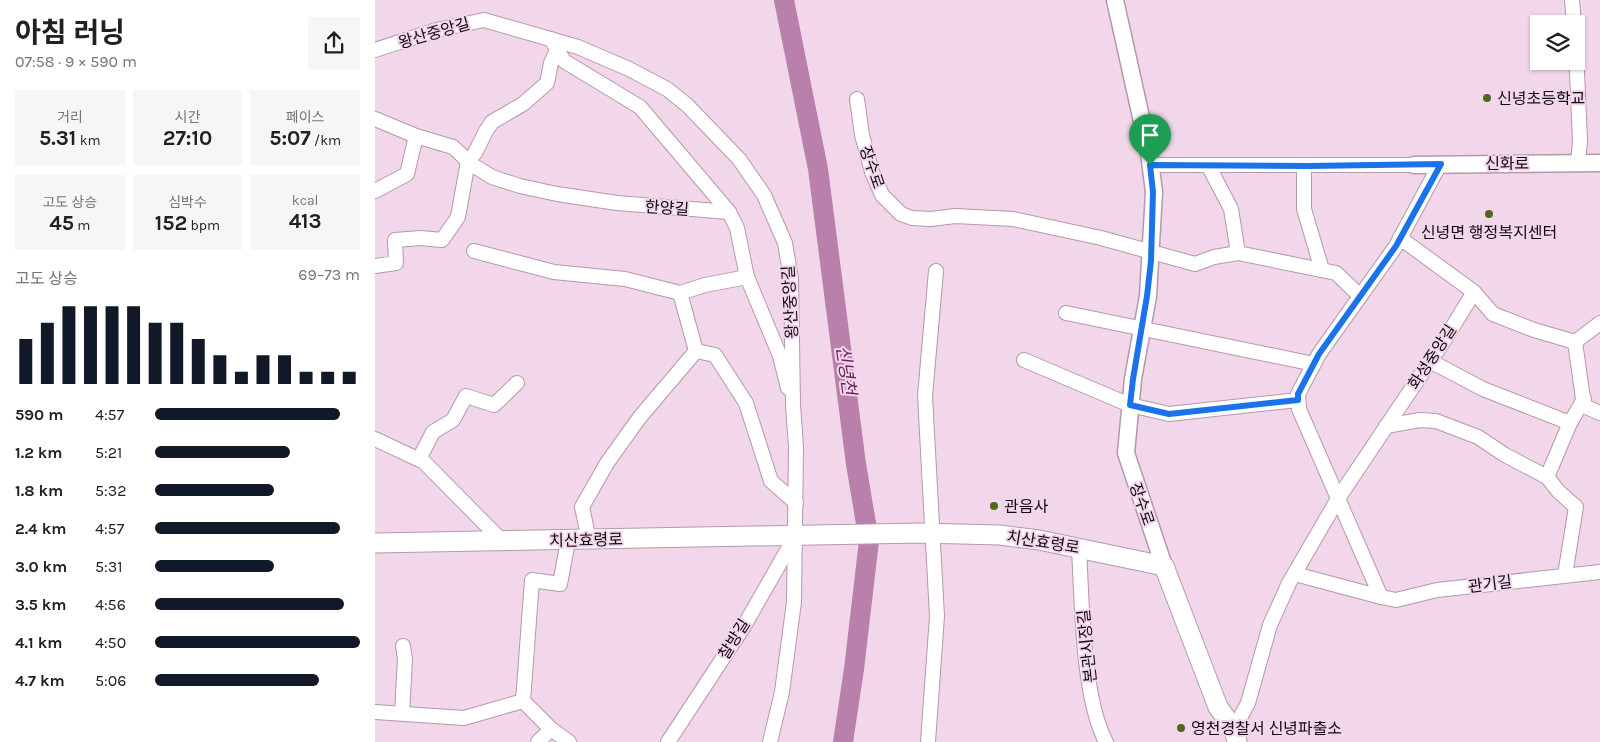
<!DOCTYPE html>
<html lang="ko">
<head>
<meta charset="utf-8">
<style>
  :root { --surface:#fff; --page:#f6f6f6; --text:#202124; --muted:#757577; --accent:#111827 }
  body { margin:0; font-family:Karla,"Noto Sans KR",sans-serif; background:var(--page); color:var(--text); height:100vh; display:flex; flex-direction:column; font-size:19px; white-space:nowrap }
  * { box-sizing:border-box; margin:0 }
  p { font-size:16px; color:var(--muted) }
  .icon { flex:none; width:28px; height:28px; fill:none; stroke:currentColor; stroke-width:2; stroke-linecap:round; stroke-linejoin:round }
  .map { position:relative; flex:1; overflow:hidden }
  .sheet { display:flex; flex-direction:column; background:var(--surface); width:375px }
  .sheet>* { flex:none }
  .controls { position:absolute; left:1155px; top:15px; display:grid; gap:10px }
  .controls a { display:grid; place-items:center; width:55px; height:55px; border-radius:0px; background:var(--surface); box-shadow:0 1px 4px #0004; font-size:25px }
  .pin { position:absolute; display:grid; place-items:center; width:42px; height:42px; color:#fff; margin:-51px -21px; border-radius:50% 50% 50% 0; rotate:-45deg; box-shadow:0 0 5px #0007 }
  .pin .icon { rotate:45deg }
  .round { display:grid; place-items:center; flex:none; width:52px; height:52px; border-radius:0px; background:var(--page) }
  .overview { display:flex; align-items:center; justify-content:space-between; height:85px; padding:0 15px }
  h1 { font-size:28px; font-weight:700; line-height:38px }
  .stats { display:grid; grid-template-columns:repeat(3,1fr); gap:8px; height:85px; padding:5px 15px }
  .stats div { display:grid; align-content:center; border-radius:0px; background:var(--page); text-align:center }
  .stats b { font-size:21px; font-weight:700 }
  .stats small { font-size:14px; font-weight:400 }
  .stats p { font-size:14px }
  .chart { height:140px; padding:10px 15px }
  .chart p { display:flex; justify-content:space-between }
  .chart svg { width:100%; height:90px; margin-top:5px; stroke:var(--accent); stroke-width:6 }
  ul { padding:0 15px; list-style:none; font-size:16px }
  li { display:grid; grid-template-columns:80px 60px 1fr; align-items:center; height:38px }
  li i { height:12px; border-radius:6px; background:var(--accent) }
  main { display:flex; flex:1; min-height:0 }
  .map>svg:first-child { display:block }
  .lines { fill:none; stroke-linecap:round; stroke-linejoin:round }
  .river { stroke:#b980ab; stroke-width:20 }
  .minor-casing { stroke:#b299ab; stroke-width:16 }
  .tertiary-casing { stroke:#b299ab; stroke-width:19 }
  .secondary-casing { stroke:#b299ab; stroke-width:21 }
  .minor { stroke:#fff; stroke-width:14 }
  .tertiary { stroke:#fff; stroke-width:16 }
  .secondary { stroke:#fff; stroke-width:19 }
  .route-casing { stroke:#fff; stroke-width:10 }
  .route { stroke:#1a73e8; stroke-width:6 }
  .poi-dot { fill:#4f6819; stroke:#f2d7eb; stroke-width:2 }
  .labels { text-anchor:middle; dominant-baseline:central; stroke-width:4; stroke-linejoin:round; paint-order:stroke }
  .street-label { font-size:16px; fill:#11090f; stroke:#f2d7eb }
  .poi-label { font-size:16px; fill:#11090f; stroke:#f2d7eb; text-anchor:start }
  .water-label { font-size:18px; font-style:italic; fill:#6a255d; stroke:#f2d7eb }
</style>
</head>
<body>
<main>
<section class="sheet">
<div class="overview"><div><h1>아침 러닝</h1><p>07:58 · 9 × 590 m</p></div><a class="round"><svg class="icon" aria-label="share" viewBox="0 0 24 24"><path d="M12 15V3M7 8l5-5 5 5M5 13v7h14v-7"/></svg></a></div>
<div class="stats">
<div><p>거리</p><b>5.31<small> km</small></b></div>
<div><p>시간</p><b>27:10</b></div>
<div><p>페이스</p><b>5:07<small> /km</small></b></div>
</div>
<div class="stats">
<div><p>고도 상승</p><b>45<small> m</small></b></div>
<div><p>심박수</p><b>152<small> bpm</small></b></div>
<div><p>kcal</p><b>413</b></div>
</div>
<div class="chart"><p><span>고도 상승</span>69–73 m</p>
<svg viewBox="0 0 160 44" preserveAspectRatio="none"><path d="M5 44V22M15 44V14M25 44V6M35 44V6M45 44V6M55 44V6M65 44V14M75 44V14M85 44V22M95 44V30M105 44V38M115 44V30M125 44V30M135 44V38M145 44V38M155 44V38"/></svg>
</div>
<ul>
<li><b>590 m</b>4:57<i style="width:90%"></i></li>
<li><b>1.2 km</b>5:21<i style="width:66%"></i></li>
<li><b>1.8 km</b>5:32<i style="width:58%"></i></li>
<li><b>2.4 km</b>4:57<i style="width:90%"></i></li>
<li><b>3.0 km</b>5:31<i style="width:58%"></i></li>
<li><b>3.5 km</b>4:56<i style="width:92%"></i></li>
<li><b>4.1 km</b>4:50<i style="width:100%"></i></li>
<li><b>4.7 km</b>5:06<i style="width:80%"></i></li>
</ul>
</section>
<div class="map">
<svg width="1225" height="742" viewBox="0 0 1225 742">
  <rect width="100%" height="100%" fill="#f2d7eb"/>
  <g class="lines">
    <polyline class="river" points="409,0 443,169 481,464 494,541 479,669 468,742"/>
    <g class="minor-casing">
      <g id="minor">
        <polyline points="1197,0 1199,24"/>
        <polyline points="176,39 189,61 265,107 354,212 362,228 372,277 405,356 413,388"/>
        <polyline points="1201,49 1205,141 1203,164"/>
        <polyline points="0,50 61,30 109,20 203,47 254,69 292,89 312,105 364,159 389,195 410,243 416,278 418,405 421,447 419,602 407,692 395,742"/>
        <polyline points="482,99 487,135 497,172 507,195 526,214 537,218 556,219 580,216 638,219 726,238 820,264 839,257 863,253 961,273 985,296"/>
        <polyline points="0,119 41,136"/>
        <polyline points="775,165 1039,165"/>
        <polyline points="833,165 856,209 863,253"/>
        <polyline points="929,166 929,209 947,270"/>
        <polyline points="0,191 32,174 41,136 78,147 96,164 117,177 145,186 182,194 242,203 354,212"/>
        <polyline points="99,251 179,272 250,279 305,293 330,285 372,277"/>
        <polyline points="0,266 21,263 20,240 46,238 67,240 83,217 93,161 100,153 111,131 117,122 148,104 172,83 176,63 182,50"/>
        <polyline points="1099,292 1118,314 1159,330 1200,342"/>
        <polyline points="691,313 939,364"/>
        <polyline points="1225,323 1200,342 1209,406 1225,413"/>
        <polyline points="321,351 340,355 371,403 396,481 421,503"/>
        <polyline points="649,360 755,405 794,414 923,400"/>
        <polyline points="1055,361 1108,389 1195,423 1209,399"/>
        <polyline points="1011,426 1045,420 1061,421 1103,437 1130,455 1172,477 1184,492 1201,507 1190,575"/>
        <polyline points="0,439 49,462 127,541"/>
        <polyline points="44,459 58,432 78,420 91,396 119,405 142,383"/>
        <polyline points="1172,477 1195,423"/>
        <polyline points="214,540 207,507 232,463 265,417 321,351 305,293"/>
        <path d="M704,548C707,600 707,697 731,742"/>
        <polyline points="920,574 1006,597 924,409 923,394 944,354 1021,246 1065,164"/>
        <polyline points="1006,597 1021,600 1062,590 1225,572"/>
        <polyline points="148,701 157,580 185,584 193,541"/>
        <polyline points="0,712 89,718 148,701 176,729"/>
        <polyline points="27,713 30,659 28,646"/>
        <polyline points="859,729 873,703 895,625 914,583 964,497 1072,336 1099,292 1025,238"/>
        <polyline points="163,742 176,729 194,742"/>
        <polyline points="293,742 369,626 421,535"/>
        <polyline points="553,742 562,616 550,396 561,271"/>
      </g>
    </g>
    <g class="tertiary-casing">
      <g id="tertiary">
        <polyline points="740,0 774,153 779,192 773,296 758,379 751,453 789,566"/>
        <polyline points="1039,165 1225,163"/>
      </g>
    </g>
    <g class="secondary-casing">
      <polyline id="secondary" points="0,543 545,533 625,535 664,540 789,566 843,707 859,729 862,742"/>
    </g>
    <use href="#minor" class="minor"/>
    <use href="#tertiary" class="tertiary"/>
    <use href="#secondary" class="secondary"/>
  </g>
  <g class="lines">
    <g class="route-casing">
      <polygon id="route" points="1066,164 1021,246 944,354 923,394 923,400 794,414 755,405 758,379 772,296 776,261 778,192 775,165 933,166"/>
    </g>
    <use href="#route" class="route"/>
  </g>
  <g class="poi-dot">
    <circle cx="1112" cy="98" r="5"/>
    <circle cx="1114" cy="214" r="5"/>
    <circle cx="619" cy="506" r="5"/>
    <circle cx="806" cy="728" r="5"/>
  </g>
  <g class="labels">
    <g class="street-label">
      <text transform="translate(59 33) rotate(-16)">왕산중앙길</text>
      <text x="1132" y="163">신화로</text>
      <text transform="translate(497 167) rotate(71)">장수로</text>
      <text transform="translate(292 208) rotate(4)">한양길</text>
      <text transform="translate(415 302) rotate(-93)">왕산중앙길</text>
      <text transform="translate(1057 357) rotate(-57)">화성중앙길</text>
      <text transform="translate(767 504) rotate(71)">장수로</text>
      <text transform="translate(211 540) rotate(-1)">치산효령로</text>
      <text transform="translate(668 542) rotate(9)">치산효령로</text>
      <text transform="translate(1115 584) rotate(-7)">관기길</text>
      <text transform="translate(359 639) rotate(-58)">찰방길</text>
      <text transform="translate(712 646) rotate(-96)">본관시장길</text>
    </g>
    <g class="poi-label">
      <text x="1122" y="98">신녕초등학교</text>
      <text x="1114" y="232" text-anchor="middle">신녕면 행정복지센터</text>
      <text x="629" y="506">관음사</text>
      <text x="816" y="728">영천경찰서 신녕파출소</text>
    </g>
    <g class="water-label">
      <text transform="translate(471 370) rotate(82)">신녕천</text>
    </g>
  </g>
</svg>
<div class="controls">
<a><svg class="icon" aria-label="layers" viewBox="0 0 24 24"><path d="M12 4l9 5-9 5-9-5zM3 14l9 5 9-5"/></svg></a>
</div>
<div class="pin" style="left:775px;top:165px;background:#1e9e55"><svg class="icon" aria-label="arrive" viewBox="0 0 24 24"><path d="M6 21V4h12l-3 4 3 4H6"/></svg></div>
</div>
</main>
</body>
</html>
